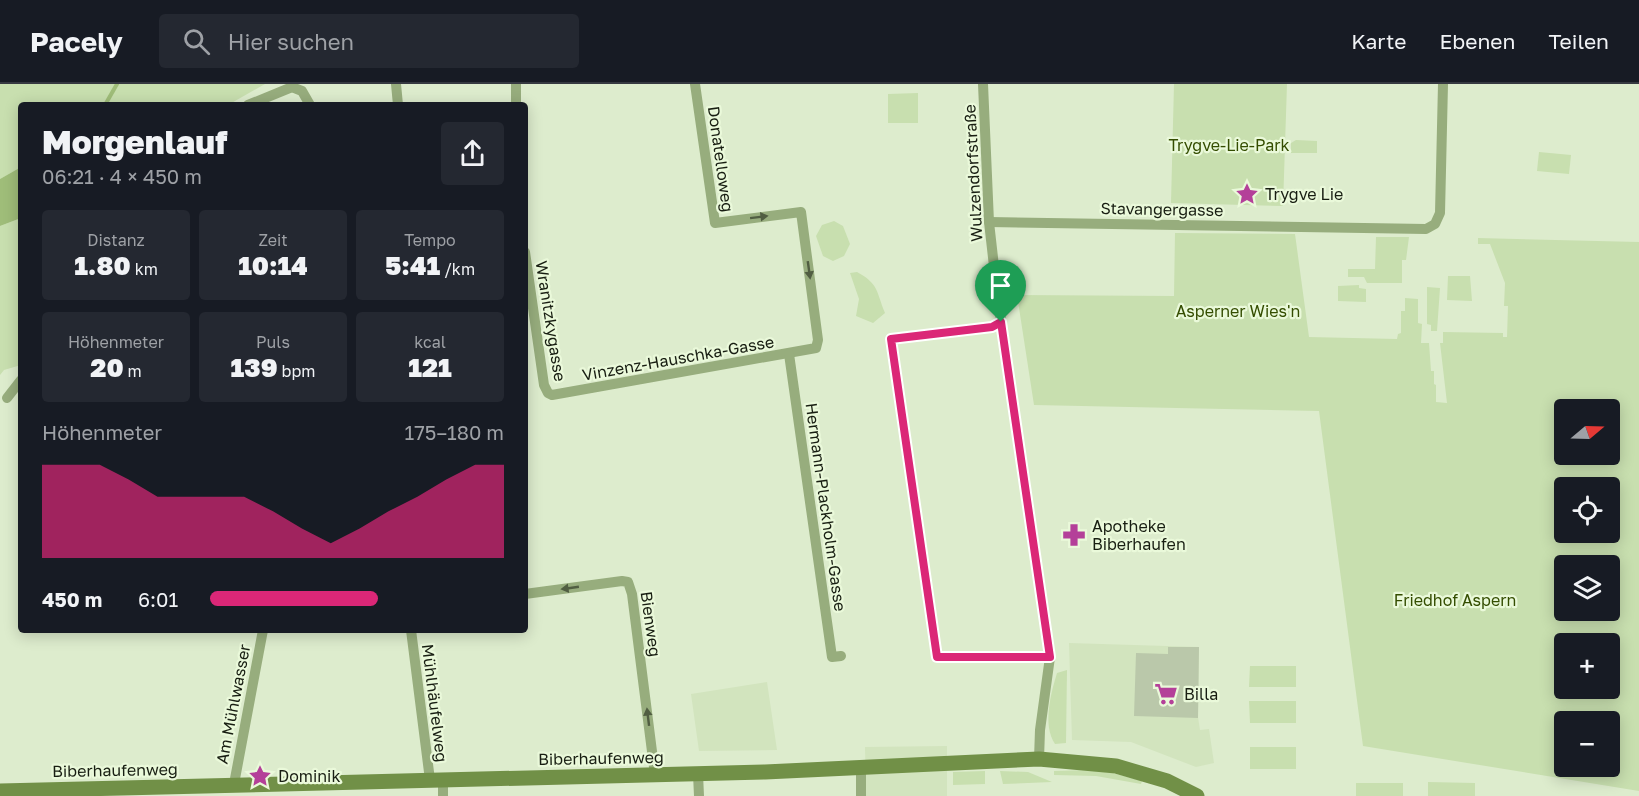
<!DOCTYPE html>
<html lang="de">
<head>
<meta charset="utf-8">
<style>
  :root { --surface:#171b24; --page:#242831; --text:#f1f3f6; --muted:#9ea1a6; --line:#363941; --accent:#db2777 }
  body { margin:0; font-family:"Golos Text",sans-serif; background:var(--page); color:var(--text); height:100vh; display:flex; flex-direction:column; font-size:22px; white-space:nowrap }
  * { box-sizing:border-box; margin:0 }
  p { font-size:20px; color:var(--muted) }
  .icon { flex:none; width:33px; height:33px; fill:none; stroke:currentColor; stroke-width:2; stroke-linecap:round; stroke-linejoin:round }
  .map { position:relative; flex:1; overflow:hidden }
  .sheet { position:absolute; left:18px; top:18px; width:510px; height:531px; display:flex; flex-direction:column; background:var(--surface); border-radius:6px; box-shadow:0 3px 15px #0003 }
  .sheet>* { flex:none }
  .needle { width:39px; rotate:71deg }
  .buttons { position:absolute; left:1554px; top:315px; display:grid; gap:12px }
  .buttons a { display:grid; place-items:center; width:66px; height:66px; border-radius:6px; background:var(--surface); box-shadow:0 3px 15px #0003; font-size:30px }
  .pin { position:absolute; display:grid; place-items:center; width:51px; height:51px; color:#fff; margin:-62px -26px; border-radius:50% 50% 50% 0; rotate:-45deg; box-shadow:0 0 6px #0007 }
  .pin .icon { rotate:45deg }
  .round { display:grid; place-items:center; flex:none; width:63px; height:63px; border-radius:6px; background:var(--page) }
  .summary { display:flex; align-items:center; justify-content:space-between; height:102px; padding:0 24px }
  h1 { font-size:33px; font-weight:800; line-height:45px }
  .stats { display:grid; grid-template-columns:repeat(3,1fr); gap:9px; height:102px; padding:6px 24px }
  .stats div { display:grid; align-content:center; border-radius:6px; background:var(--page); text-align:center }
  .stats b { font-size:26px; font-weight:800 }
  .stats small { font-size:16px; font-weight:400 }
  .stats p { font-size:16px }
  .chart { height:168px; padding:12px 24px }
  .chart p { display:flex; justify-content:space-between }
  .chart svg { width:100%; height:108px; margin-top:6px; fill:var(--accent); opacity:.7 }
  ul { padding:0 24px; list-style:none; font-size:20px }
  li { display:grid; grid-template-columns:96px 72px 1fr; align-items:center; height:45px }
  li i { height:15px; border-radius:8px; background:var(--accent) }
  header { display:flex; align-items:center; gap:36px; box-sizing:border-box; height:84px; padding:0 30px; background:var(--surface); border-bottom:2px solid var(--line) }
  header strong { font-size:28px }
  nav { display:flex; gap:33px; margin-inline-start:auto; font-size:21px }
  .search { width:420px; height:54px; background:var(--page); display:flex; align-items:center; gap:15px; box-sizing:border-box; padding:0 21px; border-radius:6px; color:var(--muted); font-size:22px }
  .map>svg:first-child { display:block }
  .built { fill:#d2e4be }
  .green { fill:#c8dfaf; fill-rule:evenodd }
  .water { fill:#9fbd79 }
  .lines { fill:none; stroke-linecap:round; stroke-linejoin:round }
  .stream { stroke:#9fbd79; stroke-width:4 }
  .building { fill:#bac8aa }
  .street { stroke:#97ad7d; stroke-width:10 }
  .secondary { stroke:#719047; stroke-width:15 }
  .oneway { fill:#515e42 }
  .route-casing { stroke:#fff; stroke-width:12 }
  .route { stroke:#db2777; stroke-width:8 }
  .labels { text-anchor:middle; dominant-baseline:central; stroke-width:4.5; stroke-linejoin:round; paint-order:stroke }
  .park-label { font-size:16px; fill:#344d00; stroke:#eaf9da }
  .street-label { font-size:16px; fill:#181e12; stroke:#eaf9da }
  .poi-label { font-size:16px; fill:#181e12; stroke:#eaf9da; text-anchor:start }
</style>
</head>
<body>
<header>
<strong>Pacely</strong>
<div class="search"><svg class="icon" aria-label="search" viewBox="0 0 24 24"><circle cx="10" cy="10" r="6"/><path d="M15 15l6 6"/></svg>Hier suchen</div>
<nav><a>Karte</a><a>Ebenen</a><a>Teilen</a></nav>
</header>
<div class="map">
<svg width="1639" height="712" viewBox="0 0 1639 712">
  <rect width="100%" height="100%" fill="#ddeccd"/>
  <g class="built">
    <polygon points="1069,559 1199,563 1198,633 1200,646 1209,645 1214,679 1196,683 1131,658 1072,656"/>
    <polygon points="767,598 777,666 699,667 691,610"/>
    <polygon points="947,662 947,712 866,712 865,663"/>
  </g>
  <g class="green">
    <polygon points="0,0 265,0 228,21 21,21 21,83 0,95"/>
    <polygon points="1174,0 1287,0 1283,122 1171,119"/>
    <polygon points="918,9 918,39 888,39 888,10"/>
    <polygon points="1296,56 1317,57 1317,69 1291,69 1291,59"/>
    <polygon points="1539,68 1571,71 1569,90 1537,87"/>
    <polygon points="21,134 21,281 4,286 0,291 0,142"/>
    <polygon points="834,137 843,142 850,160 844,172 833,177 823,172 816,152 822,141"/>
    <path d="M1175,149L1295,150L1309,253L1397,255L1398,250L1401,249V227H1405V214L1418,215V239L1422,240L1421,259H1429L1431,287H1434V300L1436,301V318L1447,319L1440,259H1443V248L1503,249V253H1507L1508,222H1504L1505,199L1490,160H1478V154L1639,158V707L1363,662L1319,327L1034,321L1017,211L1174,212ZM1564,326H1610V370H1564ZM1564,404H1610V448H1564ZM1564,482H1610V526H1564ZM1564,560H1610V604H1564ZM1564,638H1610V682H1564Z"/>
    <polygon points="1376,153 1409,153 1406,176 1402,176 1402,199 1367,199 1364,193 1348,193 1348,185 1375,185"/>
    <path d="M857,188C879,200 876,207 885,229L873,239L856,232L859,215L850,189Z"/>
    <polygon points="1448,192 1470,192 1472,217 1447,216"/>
    <polygon points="1359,201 1359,204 1366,205 1366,218 1338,217 1338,202"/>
    <polygon points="1427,203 1440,204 1437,247 1431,247 1431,241 1427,240"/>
    <polygon points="1250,582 1296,582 1296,603 1249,603"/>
    <path d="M1067,586L1066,659L1055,660C1042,641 1051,609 1057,589Z"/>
    <polygon points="1249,617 1296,617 1296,639 1250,639"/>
    <rect x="1250" y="663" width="46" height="22"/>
    <polygon points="1087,686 1113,689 1142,697 1141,700 1096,692 1054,691 1054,687"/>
    <polygon points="985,687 985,700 953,701 953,688"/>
    <polygon points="1000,687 1028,688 1052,698 1003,700"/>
    <polygon points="1428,698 1475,699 1475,712 1428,712"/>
    <rect x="1356" y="699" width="47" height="13"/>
  </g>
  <polygon class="water" points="21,83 21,134 0,142 0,95"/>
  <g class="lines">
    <polyline class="stream" points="105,21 117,0"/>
  </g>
  <polygon class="building" points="1168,563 1199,563 1198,634 1134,632 1136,569 1168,570"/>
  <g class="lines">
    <g class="street">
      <polyline points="396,0 398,21"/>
      <polyline points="516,0 516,21"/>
      <polyline points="983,0 989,138 997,209 1050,573 1040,646 1039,675"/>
      <polyline points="248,21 292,3 302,7 310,21"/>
      <polyline points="989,138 1426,145 1435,140 1440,129 1443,0"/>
      <polyline points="525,168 544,301 548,309 552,311 816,264 818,256 801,128 715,139 695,0"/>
      <polyline points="1001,238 992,243 891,255 937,573 1050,573"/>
      <polyline points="789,270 832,573 841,572"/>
      <polyline points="7,314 21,296"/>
      <polyline points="525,510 622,497 628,498 632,510 655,691"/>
      <polyline points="411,546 430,696"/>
      <polyline points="861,685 861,712"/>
      <polyline points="698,690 699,712"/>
      <polyline points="443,696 443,712"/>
      <polyline points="234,700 263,546"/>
    </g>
    <polyline class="secondary" points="0,707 765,688 1039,675 1116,682 1167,697 1197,712"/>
  </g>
  <defs><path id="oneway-solid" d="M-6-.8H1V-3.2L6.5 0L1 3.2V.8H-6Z" transform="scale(1.5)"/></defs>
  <g class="oneway">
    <use href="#oneway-solid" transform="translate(759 133) rotate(-7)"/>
    <use href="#oneway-solid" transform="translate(809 186) rotate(82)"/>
    <use href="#oneway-solid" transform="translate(570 504) rotate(172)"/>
    <use href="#oneway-solid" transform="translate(648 633) rotate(-97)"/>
  </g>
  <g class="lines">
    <g class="route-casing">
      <polygon id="route" points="1001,238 1050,573 937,573 891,255 992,243"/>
    </g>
    <use href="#route" class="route"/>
  </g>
  <defs>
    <g id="sight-bare" transform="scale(1.8)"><path d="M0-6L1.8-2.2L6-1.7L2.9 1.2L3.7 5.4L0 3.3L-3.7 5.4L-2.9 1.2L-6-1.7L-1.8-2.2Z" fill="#b44099" stroke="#eaf9da" stroke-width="2.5" paint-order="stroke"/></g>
    <g id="pharmacy-bare" transform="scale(1.8)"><path d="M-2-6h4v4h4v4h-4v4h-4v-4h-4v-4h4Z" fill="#b44099" stroke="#eaf9da" stroke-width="2.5" paint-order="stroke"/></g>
    <g id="supermarket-bare" transform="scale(1.8)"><path d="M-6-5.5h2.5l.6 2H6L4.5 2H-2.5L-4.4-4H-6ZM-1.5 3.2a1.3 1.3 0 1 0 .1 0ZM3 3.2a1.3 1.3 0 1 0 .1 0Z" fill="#b44099" stroke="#eaf9da" stroke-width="2.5" paint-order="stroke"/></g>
  </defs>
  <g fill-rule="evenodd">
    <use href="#sight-bare" x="1247" y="110"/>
    <use href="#pharmacy-bare" x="1074" y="451"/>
    <use href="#supermarket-bare" x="1166" y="610"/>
    <use href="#sight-bare" x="260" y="692"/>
  </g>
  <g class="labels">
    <g class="park-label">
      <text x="1229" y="61">Trygve-Lie-Park</text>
      <text x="1238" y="227">Asperner Wies'n</text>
      <text x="1455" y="516">Friedhof Aspern</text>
    </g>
    <g class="street-label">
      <text transform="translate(721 75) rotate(82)">Donatelloweg</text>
      <text transform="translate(973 89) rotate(-93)">Wulzendorfstraße</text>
      <text transform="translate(1162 125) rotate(1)">Stavangergasse</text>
      <text transform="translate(551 237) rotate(81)">Wranitzkygasse</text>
      <text transform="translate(678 274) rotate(-10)">Vinzenz-Hauschka-Gasse</text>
      <text transform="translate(826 423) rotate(82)">Hermann-Plackholm-Gasse</text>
      <text transform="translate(651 540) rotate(82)">Bienweg</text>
      <text transform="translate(435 619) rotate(83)">Mühlhäufelweg</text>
      <text transform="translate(233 620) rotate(-79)">Am Mühlwasser</text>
      <text transform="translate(601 674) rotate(-1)">Biberhaufenweg</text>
      <text transform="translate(115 686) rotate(-1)">Biberhaufenweg</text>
    </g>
    <g class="poi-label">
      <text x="1265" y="110">Trygve Lie</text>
      <text x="1092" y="442">Apotheke<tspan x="1092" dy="18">Biberhaufen</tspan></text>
      <text x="1184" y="610">Billa</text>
      <text x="278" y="692">Dominik</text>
    </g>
  </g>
</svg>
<div class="buttons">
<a><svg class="needle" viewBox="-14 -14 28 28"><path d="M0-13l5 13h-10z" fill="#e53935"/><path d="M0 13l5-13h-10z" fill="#9ea1a6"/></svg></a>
<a><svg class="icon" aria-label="locate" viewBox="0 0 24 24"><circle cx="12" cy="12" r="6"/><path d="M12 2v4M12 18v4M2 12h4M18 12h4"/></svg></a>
<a><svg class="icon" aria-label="layers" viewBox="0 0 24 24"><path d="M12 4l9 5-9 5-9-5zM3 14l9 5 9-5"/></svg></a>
<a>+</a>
<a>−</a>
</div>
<div class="pin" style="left:1001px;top:238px;background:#1e9e55"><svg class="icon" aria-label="arrive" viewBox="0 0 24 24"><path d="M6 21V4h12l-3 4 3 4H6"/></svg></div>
<section class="sheet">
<div class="summary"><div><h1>Morgenlauf</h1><p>06:21 · 4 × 450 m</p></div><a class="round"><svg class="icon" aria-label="share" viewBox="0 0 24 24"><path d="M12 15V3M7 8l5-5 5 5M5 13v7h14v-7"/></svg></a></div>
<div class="stats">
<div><p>Distanz</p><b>1.80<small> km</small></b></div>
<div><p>Zeit</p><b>10:14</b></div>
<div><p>Tempo</p><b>5:41<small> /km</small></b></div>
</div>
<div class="stats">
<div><p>Höhenmeter</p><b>20<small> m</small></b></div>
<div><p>Puls</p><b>139<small> bpm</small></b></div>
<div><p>kcal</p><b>121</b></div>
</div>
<div class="chart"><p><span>Höhenmeter</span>175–180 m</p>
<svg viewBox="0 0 160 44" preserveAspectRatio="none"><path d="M0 44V6L10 6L20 6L30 12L40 19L50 19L60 19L70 19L80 25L90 32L100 38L110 32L120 25L130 19L140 12L150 6L160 6V44z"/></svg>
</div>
<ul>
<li><b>450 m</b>6:01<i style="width:57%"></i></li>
</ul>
</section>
</div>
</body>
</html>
